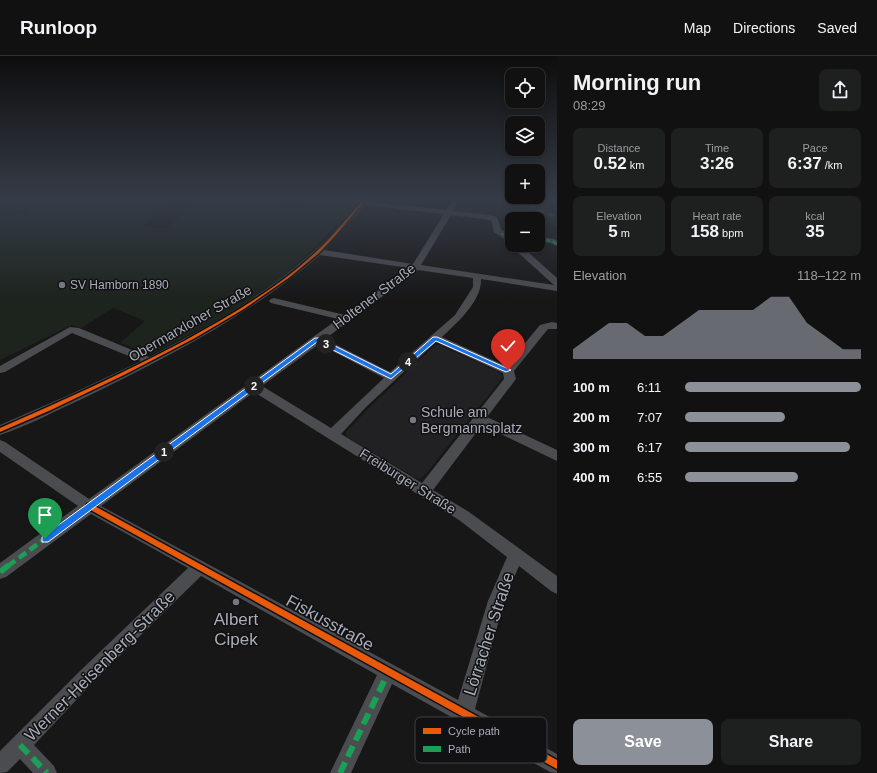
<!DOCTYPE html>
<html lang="en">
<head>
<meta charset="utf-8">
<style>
  :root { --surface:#111; --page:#1e1f1f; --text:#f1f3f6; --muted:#9c9d9f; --line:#303131; --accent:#8c9099 }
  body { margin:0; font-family:Helvetica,sans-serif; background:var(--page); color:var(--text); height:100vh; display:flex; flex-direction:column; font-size:15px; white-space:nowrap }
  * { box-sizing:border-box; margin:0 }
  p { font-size:13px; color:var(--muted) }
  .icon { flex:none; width:22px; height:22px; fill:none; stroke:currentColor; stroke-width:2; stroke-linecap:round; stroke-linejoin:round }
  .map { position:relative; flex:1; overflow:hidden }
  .drawer { display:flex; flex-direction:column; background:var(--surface); width:320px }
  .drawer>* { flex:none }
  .buttons { position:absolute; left:505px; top:12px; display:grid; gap:8px }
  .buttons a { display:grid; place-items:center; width:40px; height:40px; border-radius:8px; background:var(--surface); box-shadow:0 2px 6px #0003,0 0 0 1px var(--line); font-size:20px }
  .pin { position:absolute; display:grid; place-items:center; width:34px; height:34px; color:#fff; margin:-41px -17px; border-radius:50% 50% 50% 0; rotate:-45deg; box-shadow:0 0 4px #0007 }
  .pin .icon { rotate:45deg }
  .km { position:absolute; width:20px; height:20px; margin:-10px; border-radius:50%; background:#222; color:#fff; font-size:11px; line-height:20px; text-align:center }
  .round { display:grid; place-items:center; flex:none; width:42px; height:42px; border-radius:8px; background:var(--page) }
  .headline { display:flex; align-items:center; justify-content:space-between; height:68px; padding:0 16px }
  h1 { font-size:22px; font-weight:800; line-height:30px }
  .figures { display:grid; grid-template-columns:repeat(3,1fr); gap:6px; height:68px; padding:4px 16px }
  .figures div { display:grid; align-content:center; border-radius:8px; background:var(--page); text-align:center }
  .figures b { font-size:17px; font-weight:800 }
  .figures small { font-size:11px; font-weight:400 }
  .figures p { font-size:11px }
  .chart { height:112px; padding:8px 16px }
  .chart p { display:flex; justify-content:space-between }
  .chart svg { width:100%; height:72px; margin-top:4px; fill:var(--accent); opacity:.7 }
  .cta { display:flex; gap:8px; margin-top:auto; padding:8px 16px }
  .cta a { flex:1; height:46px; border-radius:8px; background:var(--accent); color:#fff; font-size:16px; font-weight:800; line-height:46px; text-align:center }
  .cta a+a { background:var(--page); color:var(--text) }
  ul { padding:0 16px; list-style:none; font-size:13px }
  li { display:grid; grid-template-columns:64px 48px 1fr; align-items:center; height:30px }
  li i { height:10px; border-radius:5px; background:var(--accent) }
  header { display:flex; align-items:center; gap:24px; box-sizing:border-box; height:56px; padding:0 20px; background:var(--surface); border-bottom:1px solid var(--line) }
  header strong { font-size:19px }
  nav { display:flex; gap:22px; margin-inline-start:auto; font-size:14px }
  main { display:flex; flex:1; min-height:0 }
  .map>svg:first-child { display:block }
  .built { fill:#212123 }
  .green { fill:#1d241e }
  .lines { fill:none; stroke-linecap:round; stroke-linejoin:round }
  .river { fill:#2a3239; fill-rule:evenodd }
  .minor { fill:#4b4c50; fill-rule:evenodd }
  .rail-casing { stroke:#4b4c4f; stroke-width:2.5 }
  .rail { stroke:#111113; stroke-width:1.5; stroke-dasharray:5; stroke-linecap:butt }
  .quiet-far2 { stroke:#1a9f57; stroke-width:2.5; stroke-dasharray:5 2.5; stroke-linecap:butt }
  .quiet-far1 { stroke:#1a9f57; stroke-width:4.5; stroke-dasharray:9 4.5; stroke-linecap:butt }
  .quiet { stroke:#1a9f57; stroke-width:6; stroke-dasharray:12 6; stroke-linecap:butt }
  .cycleway-casing { stroke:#111113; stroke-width:3 }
  .cycleway { fill:#e8590c; fill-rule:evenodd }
  .route { fill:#1a73e8; stroke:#fff }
  .poi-dot { fill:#757880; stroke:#111113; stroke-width:1.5 }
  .labels { text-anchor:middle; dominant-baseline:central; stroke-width:3; stroke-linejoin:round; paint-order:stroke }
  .far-poi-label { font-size:12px; fill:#a8adb8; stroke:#111113; text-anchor:start }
  .street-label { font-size:14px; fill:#a8adb8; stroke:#111113 }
  .poi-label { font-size:14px; fill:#a8adb8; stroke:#111113; text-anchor:start }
  .near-poi-label { font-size:17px; fill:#a8adb8; stroke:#111113 }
  .near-street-label { font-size:17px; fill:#a8adb8; stroke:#111113 }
  .key { fill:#111113; stroke:#3e4045; stroke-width:1 }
  .key-label { font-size:11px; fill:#a8adb8 }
</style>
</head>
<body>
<header>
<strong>Runloop</strong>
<nav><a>Map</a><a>Directions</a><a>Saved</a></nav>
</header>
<main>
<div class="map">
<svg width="557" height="717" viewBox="0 0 557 717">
  <rect width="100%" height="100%" fill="#171717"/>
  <polygon class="built" points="435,289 440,289 500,317 503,321 424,420 419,423 416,422 347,381 346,378 346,376 368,353"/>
  <g class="green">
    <path d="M0,143H173L143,170L165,173L199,143H221L301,153L308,143L355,148C334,171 313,196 289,216C247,250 199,274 151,298L120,287L145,265L113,252L81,272L72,269L0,304V154L24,158L31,155L0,150Z"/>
    <polygon points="498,143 557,143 557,171"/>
  </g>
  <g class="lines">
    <polygon class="river" points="541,143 552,143 557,145 557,151"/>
    <g class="minor">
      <path d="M330,143L361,144L363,143H369L368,145L446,154L451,147L449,143H455L457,147L453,155L489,159L497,161L501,173L512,182V189H520L557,222V235L481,223C482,245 457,267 442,281L506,310L540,269L552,266L557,267V273H548L514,315L516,323L487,361L557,394V405L482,369L433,434L469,456L557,520V538L551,535L519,510L504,545L475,653L557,698V717L550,716L392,628L351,717H330L377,619L201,520L94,625L34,689L54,710L57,717H33L20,703L7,716L0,717V695L82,613L188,512L91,458L6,521L0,523V507L78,450L0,396V384L5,386L89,443L338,263L271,247L269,245L271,243L274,242L345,259L409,212L320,199C250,259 167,302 84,342C57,354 28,370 0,379V369L69,339L141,305L72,277L5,316L0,317V310L70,271L79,272L149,301C207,271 266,239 314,195C330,181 344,164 358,148L333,145ZM365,149L444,158L413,208L324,194ZM451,159L491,164L494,176L512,188V191L554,229L421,209ZM418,214L473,222V231L455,259L390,316L325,283ZM436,286L503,317L504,323L422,427L341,378L366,351ZM319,288L384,322L331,372L262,330ZM254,336L459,464L507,501L488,545L458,644L101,450Z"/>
      <polygon points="538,181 555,183 557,185 557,190 550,187 538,185"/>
    </g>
    <g class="rail-casing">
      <polyline id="rail" points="517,143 557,162"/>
    </g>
    <use href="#rail" class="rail"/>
    <g class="quiet-far2">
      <polyline points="501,178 512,179"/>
      <polyline points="538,183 552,185 557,188"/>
    </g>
    <polyline class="quiet-far1" points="8,510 89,450"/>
    <g class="quiet">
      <polyline points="0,516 9,509"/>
      <polyline points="20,689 47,717"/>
      <polyline points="340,717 389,615"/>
    </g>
    <g class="cycleway-casing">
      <g id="cycleway">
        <path d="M362,145L364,146L336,179L319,197L290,221L244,253L195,282L124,319L51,354L0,376V372C62,345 124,317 184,285C231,259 278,232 317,195C333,180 347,162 362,145Z"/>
        <polygon points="87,448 91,448 557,704 557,713 87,452 86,450"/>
      </g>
    </g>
    <use href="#cycleway" class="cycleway"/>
  </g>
  <linearGradient id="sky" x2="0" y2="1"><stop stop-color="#0d0d0d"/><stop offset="0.59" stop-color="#363c47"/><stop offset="1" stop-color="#363c47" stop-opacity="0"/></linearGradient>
  <rect width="557" height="243" fill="url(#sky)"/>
  <polygon class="route" points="433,281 437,281 511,314 506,316 436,285 391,323 317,286 48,486 42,486 42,481 315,282 319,282 391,318"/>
  <g class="poi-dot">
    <circle cx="62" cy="229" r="4"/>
    <circle cx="413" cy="364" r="4"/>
    <circle cx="236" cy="546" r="4"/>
  </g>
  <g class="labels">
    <g class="far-poi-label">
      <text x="70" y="229">SV Hamborn 1890</text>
    </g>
    <g class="street-label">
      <text transform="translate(374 240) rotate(-37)">Holtener Straße</text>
      <text transform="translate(190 267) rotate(-30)">Obermarxloher Straße</text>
      <text transform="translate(408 425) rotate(32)">Freiburger Straße</text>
    </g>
    <g class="poi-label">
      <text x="421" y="356">Schule am<tspan x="421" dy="16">Bergmannsplatz</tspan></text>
    </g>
    <g class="near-poi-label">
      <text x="236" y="563">Albert<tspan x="236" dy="20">Cipek</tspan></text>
    </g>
    <g class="near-street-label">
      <text transform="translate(330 567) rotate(29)">Fiskusstraße</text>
      <text transform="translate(489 578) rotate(-72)">Lörracher Straße</text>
      <text transform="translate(100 610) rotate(-45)">Werner-Heisenberg-Straße</text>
    </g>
  </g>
  <rect x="415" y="661" width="132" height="46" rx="6" class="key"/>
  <rect x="423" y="672" width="18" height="6" fill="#e8590c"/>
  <rect x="423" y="690" width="18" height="6" fill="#1a9f57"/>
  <g class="key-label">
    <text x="448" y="679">Cycle path</text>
    <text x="448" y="697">Path</text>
  </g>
</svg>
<div class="buttons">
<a><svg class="icon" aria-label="locate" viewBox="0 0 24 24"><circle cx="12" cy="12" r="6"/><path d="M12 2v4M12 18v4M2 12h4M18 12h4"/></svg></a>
<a><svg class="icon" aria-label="layers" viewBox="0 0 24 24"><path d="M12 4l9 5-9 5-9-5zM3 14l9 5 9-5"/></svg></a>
<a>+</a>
<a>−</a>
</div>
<div class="pin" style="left:45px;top:483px;background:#1e9e55"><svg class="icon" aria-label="arrive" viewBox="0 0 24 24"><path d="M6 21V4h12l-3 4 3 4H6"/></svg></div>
<div class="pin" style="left:508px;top:314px;background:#d93025"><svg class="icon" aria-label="check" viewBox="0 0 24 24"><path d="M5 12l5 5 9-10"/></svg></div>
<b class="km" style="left:164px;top:396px">1</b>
<b class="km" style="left:254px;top:330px">2</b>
<b class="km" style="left:326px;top:288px">3</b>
<b class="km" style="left:408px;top:306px">4</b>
</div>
<section class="drawer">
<div class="headline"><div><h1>Morning run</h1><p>08:29</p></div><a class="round"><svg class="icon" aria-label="share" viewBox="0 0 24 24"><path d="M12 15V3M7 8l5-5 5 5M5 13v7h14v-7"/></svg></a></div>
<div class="figures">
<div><p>Distance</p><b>0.52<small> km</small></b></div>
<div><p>Time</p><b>3:26</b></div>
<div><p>Pace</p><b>6:37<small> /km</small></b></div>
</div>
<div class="figures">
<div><p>Elevation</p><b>5<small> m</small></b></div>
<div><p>Heart rate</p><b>158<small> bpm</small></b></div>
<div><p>kcal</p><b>35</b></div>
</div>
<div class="chart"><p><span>Elevation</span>118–122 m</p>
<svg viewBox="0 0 160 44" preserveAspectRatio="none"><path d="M0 44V38L10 30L20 22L30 22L40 30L50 30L60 22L70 14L80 14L90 14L100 14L110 6L120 6L130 22L140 30L150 38L160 38V44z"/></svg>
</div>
<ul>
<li><b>100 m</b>6:11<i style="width:100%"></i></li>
<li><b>200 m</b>7:07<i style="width:57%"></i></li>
<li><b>300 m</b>6:17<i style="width:94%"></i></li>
<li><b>400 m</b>6:55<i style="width:64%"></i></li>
</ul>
<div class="cta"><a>Save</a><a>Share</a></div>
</section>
</main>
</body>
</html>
